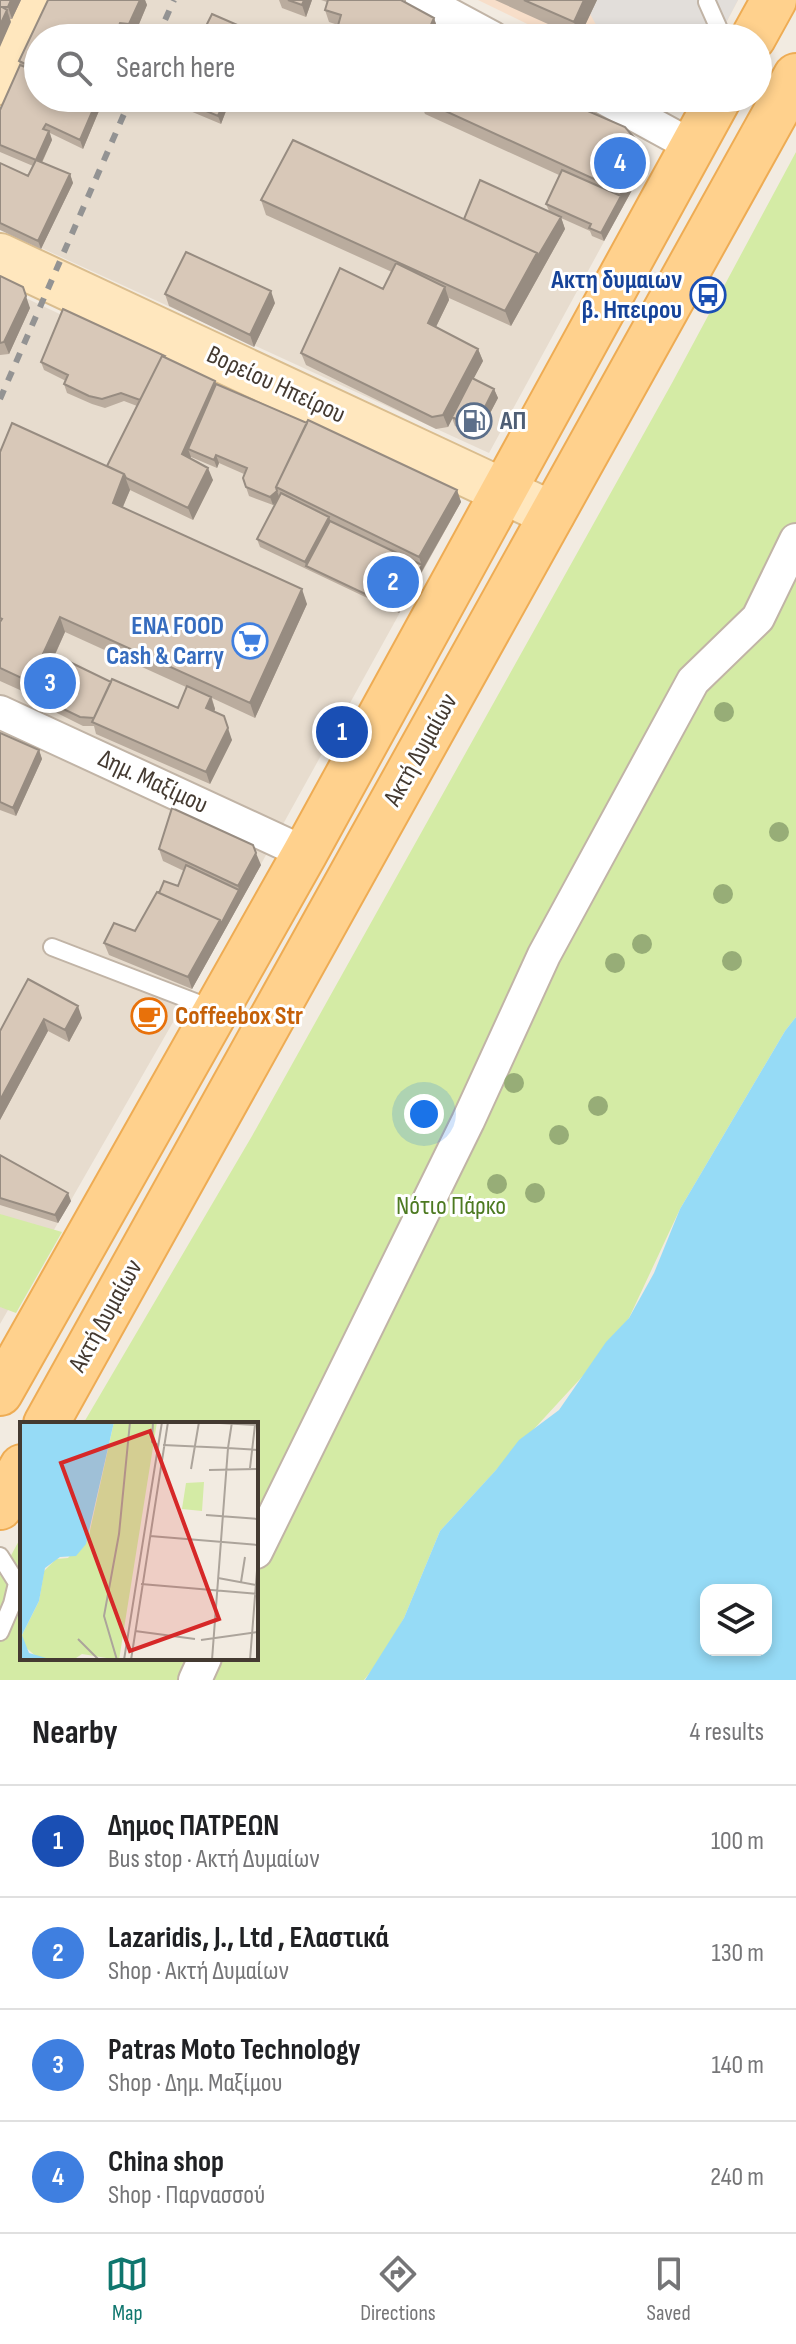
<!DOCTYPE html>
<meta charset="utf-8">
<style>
:root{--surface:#fff;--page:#f6f6f6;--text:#202124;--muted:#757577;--line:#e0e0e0;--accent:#0f766e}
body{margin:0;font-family:"Sofia Sans Condensed",sans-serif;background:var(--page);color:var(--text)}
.controls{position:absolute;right:24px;bottom:24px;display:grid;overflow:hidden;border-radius:16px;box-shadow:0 4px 12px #0003}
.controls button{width:72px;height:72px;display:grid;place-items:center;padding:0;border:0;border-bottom:2px solid var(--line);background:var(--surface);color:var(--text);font:40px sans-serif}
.you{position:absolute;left:424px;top:1114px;width:28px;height:28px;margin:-20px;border:6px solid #fff;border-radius:50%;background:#1a73e8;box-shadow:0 0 0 12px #1a73e833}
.badge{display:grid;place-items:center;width:52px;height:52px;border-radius:50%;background:var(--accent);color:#fff;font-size:26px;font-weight:700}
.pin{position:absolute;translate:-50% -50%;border:4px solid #fff;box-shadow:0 2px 8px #0006}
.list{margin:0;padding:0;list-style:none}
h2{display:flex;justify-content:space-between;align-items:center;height:104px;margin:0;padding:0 32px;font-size:34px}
h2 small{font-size:26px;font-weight:400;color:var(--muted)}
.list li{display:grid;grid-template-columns:52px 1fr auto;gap:24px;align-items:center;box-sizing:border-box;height:112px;padding:0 32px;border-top:2px solid var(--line)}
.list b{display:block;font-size:30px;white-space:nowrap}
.list p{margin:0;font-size:26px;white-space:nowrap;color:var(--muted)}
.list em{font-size:26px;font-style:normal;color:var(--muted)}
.icon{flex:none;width:44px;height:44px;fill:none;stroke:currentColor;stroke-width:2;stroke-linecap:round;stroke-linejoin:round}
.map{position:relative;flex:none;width:796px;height:1680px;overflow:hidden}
.search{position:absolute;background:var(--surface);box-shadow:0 4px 12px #0003;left:24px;right:24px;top:24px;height:88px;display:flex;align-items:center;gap:20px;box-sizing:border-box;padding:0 28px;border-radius:44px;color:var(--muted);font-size:30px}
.sheet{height:552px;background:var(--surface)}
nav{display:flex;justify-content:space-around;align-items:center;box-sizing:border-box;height:112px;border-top:2px solid var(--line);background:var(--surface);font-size:22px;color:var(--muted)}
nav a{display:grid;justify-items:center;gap:4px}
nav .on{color:var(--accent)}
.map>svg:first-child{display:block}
</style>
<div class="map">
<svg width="796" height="1680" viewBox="0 0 796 1680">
<rect width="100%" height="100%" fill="#f2ebe1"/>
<path fill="#e7dcce" d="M57 0H384L451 38H40Z
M38 98H554L638 149 643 156V170L489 453 0 229V123Z
M0 286 461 502 192 989 0 1324Z"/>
<path fill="#f7dec9" d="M478 0H738L718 38H556Z"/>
<path fill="#d4eba5" d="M796 152V1017L785 1031 680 1209 629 1318 592 1366 440 1531 404 1618 380 1660 364 1680H0V1576L22 1535V1658H256V1424H83L252 1136 672 383Z
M0 1214 62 1232 16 1313 0 1307Z"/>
<path fill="#e2deda" d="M596 0H738L718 38H623L613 31 598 28 590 14Z"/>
<path fill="#96dbf6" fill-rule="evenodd" d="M796 1017V1680H365L404 1618 440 1531 496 1470 519 1440 559 1410 606 1342 629 1318 654 1273 680 1209 785 1031ZM706 1590H766V1650H706Z"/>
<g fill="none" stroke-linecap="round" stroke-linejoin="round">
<defs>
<path id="lane" d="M707 2 723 38
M52 947 216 1010
M0 1556 17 1583 12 1604 0 1632"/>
<path id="street" d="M422 0 493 38
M604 98 692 146
M0 712 305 853
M256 1552 468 1121 544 955 693 681 758 618 796 540
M195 1680 205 1658"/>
<path id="secondary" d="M0 82 37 0
M0 256 552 514"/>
<path id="primary" d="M753 38 774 0
M0 1393 305 853 719 98
M46 1424 796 76
M0 1507 22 1467"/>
</defs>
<use href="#lane" stroke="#c1b4a6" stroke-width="20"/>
<use href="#street" stroke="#c1b4a6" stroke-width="36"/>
<use href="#secondary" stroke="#dabd8e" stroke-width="48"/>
<use href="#primary" stroke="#eeac54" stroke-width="48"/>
<use href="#lane" stroke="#fff" stroke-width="16"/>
<use href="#street" stroke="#fff" stroke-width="32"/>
<use href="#secondary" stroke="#ffe7be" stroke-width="44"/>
<use href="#primary" stroke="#ffd18d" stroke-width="44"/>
<path stroke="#939393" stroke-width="6" stroke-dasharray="10 10" stroke-linecap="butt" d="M157 38 174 0
M0 399 131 98"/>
</g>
<g fill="#97ad77">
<circle cx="724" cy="712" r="10"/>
<circle cx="779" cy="832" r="10"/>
<circle cx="723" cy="894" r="10"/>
<circle cx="642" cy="944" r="10"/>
<circle cx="732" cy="961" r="10"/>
<circle cx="615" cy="963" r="10"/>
<circle cx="514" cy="1083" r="10"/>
<circle cx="598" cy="1106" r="10"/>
<circle cx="559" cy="1135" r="10"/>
<circle cx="497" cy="1184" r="10"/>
<circle cx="535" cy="1193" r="10"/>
</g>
<path fill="#baac9e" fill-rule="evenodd" d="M0 0H21L12 19H10L11 22Z
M48 0H145L147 5 134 36 124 35 123 38H38V98H99L98 99 101 106 83 149 50 133 52 140 42 163 70 174 73 183 41 249 0 230V163L28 176 33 166 0 152V110L20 65 19 61Z
M279 0H312L306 17 282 8Z
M321 0H401L434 18 438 30 435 38H336L338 25 329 22 325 10 327 2Z
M495 0H597L579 38Z
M169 98H231L221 124 171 103Z
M419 99 637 141 643 156V170L604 241 592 236 590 231 561 218 565 229 511 326 449 298V300L436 327 478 349 483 361 473 379 494 389 498 398 477 438 455 426 452 418 448 427 436 429 306 365 301 353 383 289 392 272 266 215 261 200 464 219 549 211 546 204 559 175 425 114Z
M0 276 30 308 9 354 0 355Z
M165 294 275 303 254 347 169 306Z
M166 358 215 381 216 384 457 490 461 502 399 613 260 547 257 539 276 502 273 505 249 496 243 478 244 474 219 463 217 468 191 457 190 458 213 480 193 520 130 490 123 507 307 604 255 718 212 698 215 709 214 712 232 740 210 784 96 734 94 726H83L33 701 31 695 0 681V452L107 466 137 406 124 401 105 408 92 404 67 393 64 384 66 381 44 370 41 362ZM65 632 186 687 178 708 111 682 55 655Z
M0 733 39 750 42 759 16 816 0 810Z
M159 849 261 865 192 989 109 955 104 943 135 931 159 893 178 886 184 871 163 861Z
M28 979 82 1018 69 1042 48 1031 0 1120V1031Z
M0 1156 71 1201 58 1223 0 1205Z"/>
<path fill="#978c81" d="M11 0H21L12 19 8 7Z
M140 0H145L147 5 134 36 129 24Z
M304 0H312L306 17 302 5Z
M584 0H597L579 38 574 22Z
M7 10 11 22 0 47V25Z
M434 18 438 30 435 38H425Z
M120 23 124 35 123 38H114Z
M98 98 101 106 83 149 80 140Z
M225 98H231L221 124 218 116Z
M49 131 52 140 39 168 36 160Z
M637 141 643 156V170L604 241 601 233 621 196 618 190Z
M70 174 73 183 41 249 38 241Z
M561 217 565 229 511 326 505 311 537 253Z
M23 287 30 308 9 354 4 342Z
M445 287 449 300 432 335 428 323Z
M271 291 275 303 254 347 250 335Z
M478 349 483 361 448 427 443 415Z
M215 381 219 393 188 449 191 457 187 466 182 454Z
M494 389 498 398 477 438 474 429Z
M216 455 219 463 217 468 214 460Z
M208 468 213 480 193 520 188 508Z
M124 474 130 490 118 518 113 503Z
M457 490 461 502 423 569 419 557Z
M277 491 280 499 273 505 270 497Z
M329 517 332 525 306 566 305 562Z
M422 565 423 569 399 613 397 609Z
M302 589 307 604 255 718 250 703Z
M60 617 65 632 36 696 34 695 30 682Z
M211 697 215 709 211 720 206 708Z
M224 716 232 740 210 784 206 772Z
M39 750 42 759 16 816 13 808Z
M256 853 261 865 192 989 188 977 220 920 239 890 238 886Z
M78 1006 82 1018 69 1042 65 1030Z
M44 1019 48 1031 0 1120V1100Z
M68 1193 71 1201 58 1223 55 1215Z"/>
<path fill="#d8c8b8" stroke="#978c81" stroke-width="2" d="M0 0H11L8 7H2L7 10 0 25Z
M48 0H140L129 24 120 23 114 38H38V70L19 61Z
M288 0H304L302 5Z
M328 0H401L434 18 425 38H339L335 36 341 15 325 10Z
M524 0H584L574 22Z
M212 14 267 38H200Z
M20 65 38 72V98H98L80 140 46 124 43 129 49 131 36 160 0 145V110Z
M175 98H225L218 116Z
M420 98H558L625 127 637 141 638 155 618 190 419 99Z
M293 140 537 253 505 311 261 200Z
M36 160 70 174 38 241 0 223V163L28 176Z
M562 170 621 196 601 233 589 228 591 224 546 204Z
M480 180 561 217 538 256 537 253 464 219Z
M186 252 271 291 250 335 165 294Z
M396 263 445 287 428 323 478 349 443 415 432 417 301 353 340 268 383 289Z
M0 276 23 287 26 296 4 342 0 343Z
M63 309 165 356 164 357 162 356 140 400 121 393 102 399 89 396 64 384 68 375 41 362Z
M162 356 215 381 182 454 208 468 188 508 126 478 124 474 107 466Z
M472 378 494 389 474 429 452 417Z
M216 384 307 423 276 487 277 491 270 497 246 487 243 478 247 468 216 455 214 460 188 449Z
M308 420 457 490 419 557 276 487Z
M12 423 124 474 113 503 302 589 250 703 60 617 30 682 0 668V622L2 619 0 618V452Z
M281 493 329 517 305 562 257 539Z
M330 521 422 565 397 609 306 566Z
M49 652 111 682 94 718 80 717 30 693Z
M112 679 178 708 187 686 211 697 206 708 224 716 228 728 206 772 92 722Z
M0 733 39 750 13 808 0 802Z
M172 808 253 845 256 853 238 886 159 849Z
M186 865 239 890 221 924 220 920 159 893 164 881 178 886Z
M157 892 220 920 188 977 104 943 114 923 135 931Z
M28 979 78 1006 65 1030 44 1019 0 1100V1031Z
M0 1155 68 1193 55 1215 0 1198Z"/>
<defs>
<symbol id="bus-ring" viewBox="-11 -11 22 22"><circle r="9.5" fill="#fff" stroke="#1a4fb4" stroke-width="1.5"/><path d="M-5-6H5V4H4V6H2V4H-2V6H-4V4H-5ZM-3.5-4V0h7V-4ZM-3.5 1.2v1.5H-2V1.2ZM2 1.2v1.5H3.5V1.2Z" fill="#1a4fb4"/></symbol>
<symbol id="fuel-ring" viewBox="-11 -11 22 22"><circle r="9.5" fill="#fff" stroke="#5c6f8a" stroke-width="1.5"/><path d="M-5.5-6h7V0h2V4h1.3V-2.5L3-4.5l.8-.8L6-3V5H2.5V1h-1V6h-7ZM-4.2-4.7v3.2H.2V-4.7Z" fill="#5c6f8a"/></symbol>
<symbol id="supermarket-ring" viewBox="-11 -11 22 22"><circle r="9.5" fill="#fff" stroke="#3f7fe0" stroke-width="1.5"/><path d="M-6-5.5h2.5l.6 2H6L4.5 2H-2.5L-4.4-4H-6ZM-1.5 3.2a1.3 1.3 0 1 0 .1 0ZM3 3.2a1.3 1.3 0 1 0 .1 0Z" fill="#3f7fe0"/></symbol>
<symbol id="cafe-ring" viewBox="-11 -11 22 22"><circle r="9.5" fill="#fff" stroke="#e8710a" stroke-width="1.5"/><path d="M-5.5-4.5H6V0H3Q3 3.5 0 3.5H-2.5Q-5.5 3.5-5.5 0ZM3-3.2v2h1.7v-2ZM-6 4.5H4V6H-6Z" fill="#e8710a"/></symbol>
</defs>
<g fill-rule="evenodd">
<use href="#bus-ring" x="688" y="275" width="40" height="40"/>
<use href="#fuel-ring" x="454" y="401" width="40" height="40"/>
<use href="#supermarket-ring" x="230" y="621" width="40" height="40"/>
<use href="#cafe-ring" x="129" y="996" width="40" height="40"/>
</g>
<g text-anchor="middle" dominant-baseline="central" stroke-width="6" stroke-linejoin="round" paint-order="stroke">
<g font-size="26" font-weight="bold" fill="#164399" stroke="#fff" text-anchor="end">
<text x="682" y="280">Ακτη δυμαιων<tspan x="682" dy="30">β. Ηπειρου</tspan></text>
</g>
<g font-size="26" fill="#443a31" stroke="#fff">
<text transform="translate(276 385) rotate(25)">Βορείου Ηπείρου</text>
<text transform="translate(421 750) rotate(-61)">Ακτή Δυμαίων</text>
<text transform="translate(153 782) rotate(25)">Δημ. Μαξίμου</text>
<text transform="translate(106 1316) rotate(-61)">Ακτή Δυμαίων</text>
</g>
<g font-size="26" font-weight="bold" fill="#4e5e75" stroke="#fff" text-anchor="start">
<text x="500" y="421">ΑΠ</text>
</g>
<g font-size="26" font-weight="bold" fill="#366cbe" stroke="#fff" text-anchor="end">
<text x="224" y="626">ENA FOOD<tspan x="224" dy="30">Cash &amp; Carry</tspan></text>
</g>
<g font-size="26" font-weight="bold" fill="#c56008" stroke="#fff" text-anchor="start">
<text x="175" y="1016">Coffeebox Str</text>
</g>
<g font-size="26" fill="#4d7a21" stroke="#fff">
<text x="451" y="1206">Νότιο Πάρκο</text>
</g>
</g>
<g transform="translate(20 1422)">
<rect width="238" height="238" fill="#f2ebe1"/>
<path d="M94 0H137L99 238 62 232 53 238 19 237 3 223 2 213 19 179 24 149 36 137 48 136 69 113ZM184 60 182 89 162 87 166 61Z" fill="#d4eba5"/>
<path d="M0 0H94L66 122 56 134 40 135 25 146 19 179 2 213 9 231 33 238H0Z" fill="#96dbf6"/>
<path fill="none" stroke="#aca49b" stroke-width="2" d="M133 0 132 20 138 23M200 1 236 3M143 23 208 26 212 0M230 46 235 3M171 47 179 0M189 48 238 47M186 93 238 97M130 114 238 123M198 156 236 163M221 160 225 135M121 162 238 172M115 209 175 217M58 217 79 238M181 218 238 210M97 238 84 194 99 112 110 0M104 238 142 0M111 238 148 0M192 238 208 26 238 28M230 238 238 136"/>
<path fill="#d62828" fill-opacity="0.15" stroke="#d62828" stroke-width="4" d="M130 9 199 197 110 229 41 41Z"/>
<rect width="238" height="238" fill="none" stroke="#443a31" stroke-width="4"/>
</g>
</svg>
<div class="controls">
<button><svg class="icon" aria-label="layers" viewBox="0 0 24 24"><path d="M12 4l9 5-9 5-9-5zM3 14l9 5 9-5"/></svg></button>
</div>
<div class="you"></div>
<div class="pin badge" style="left:342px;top:732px;background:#1a4fb4">1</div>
<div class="pin badge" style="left:393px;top:582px;background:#3f7fe0">2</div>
<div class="pin badge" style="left:50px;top:683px;background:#3f7fe0">3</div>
<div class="pin badge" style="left:620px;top:163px;background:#3f7fe0">4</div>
<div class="search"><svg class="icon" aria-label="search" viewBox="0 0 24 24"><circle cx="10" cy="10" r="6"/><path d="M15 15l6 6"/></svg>Search here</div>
</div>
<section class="sheet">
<h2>Nearby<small>4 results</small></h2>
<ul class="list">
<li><span class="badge" style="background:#1a4fb4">1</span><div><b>Δημος ΠΑΤΡΕΩΝ</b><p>Bus stop · Ακτή Δυμαίων</p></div><em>100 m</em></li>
<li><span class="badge" style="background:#3f7fe0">2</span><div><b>Lazaridis, J., Ltd , Ελαστικά</b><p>Shop · Ακτή Δυμαίων</p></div><em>130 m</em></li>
<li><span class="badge" style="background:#3f7fe0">3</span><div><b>Patras Moto Technology</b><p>Shop · Δημ. Μαξίμου</p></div><em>140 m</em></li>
<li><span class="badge" style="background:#3f7fe0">4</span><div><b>China shop</b><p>Shop · Παρνασσού</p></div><em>240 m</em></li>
</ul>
</section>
<nav>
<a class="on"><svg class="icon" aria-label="map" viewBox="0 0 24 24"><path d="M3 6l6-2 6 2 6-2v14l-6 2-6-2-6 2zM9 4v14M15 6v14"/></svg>Map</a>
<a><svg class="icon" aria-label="directions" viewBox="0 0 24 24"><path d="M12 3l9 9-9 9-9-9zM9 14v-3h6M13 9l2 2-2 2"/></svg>Directions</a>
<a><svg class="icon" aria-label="saved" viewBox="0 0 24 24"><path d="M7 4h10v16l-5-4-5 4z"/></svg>Saved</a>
</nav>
